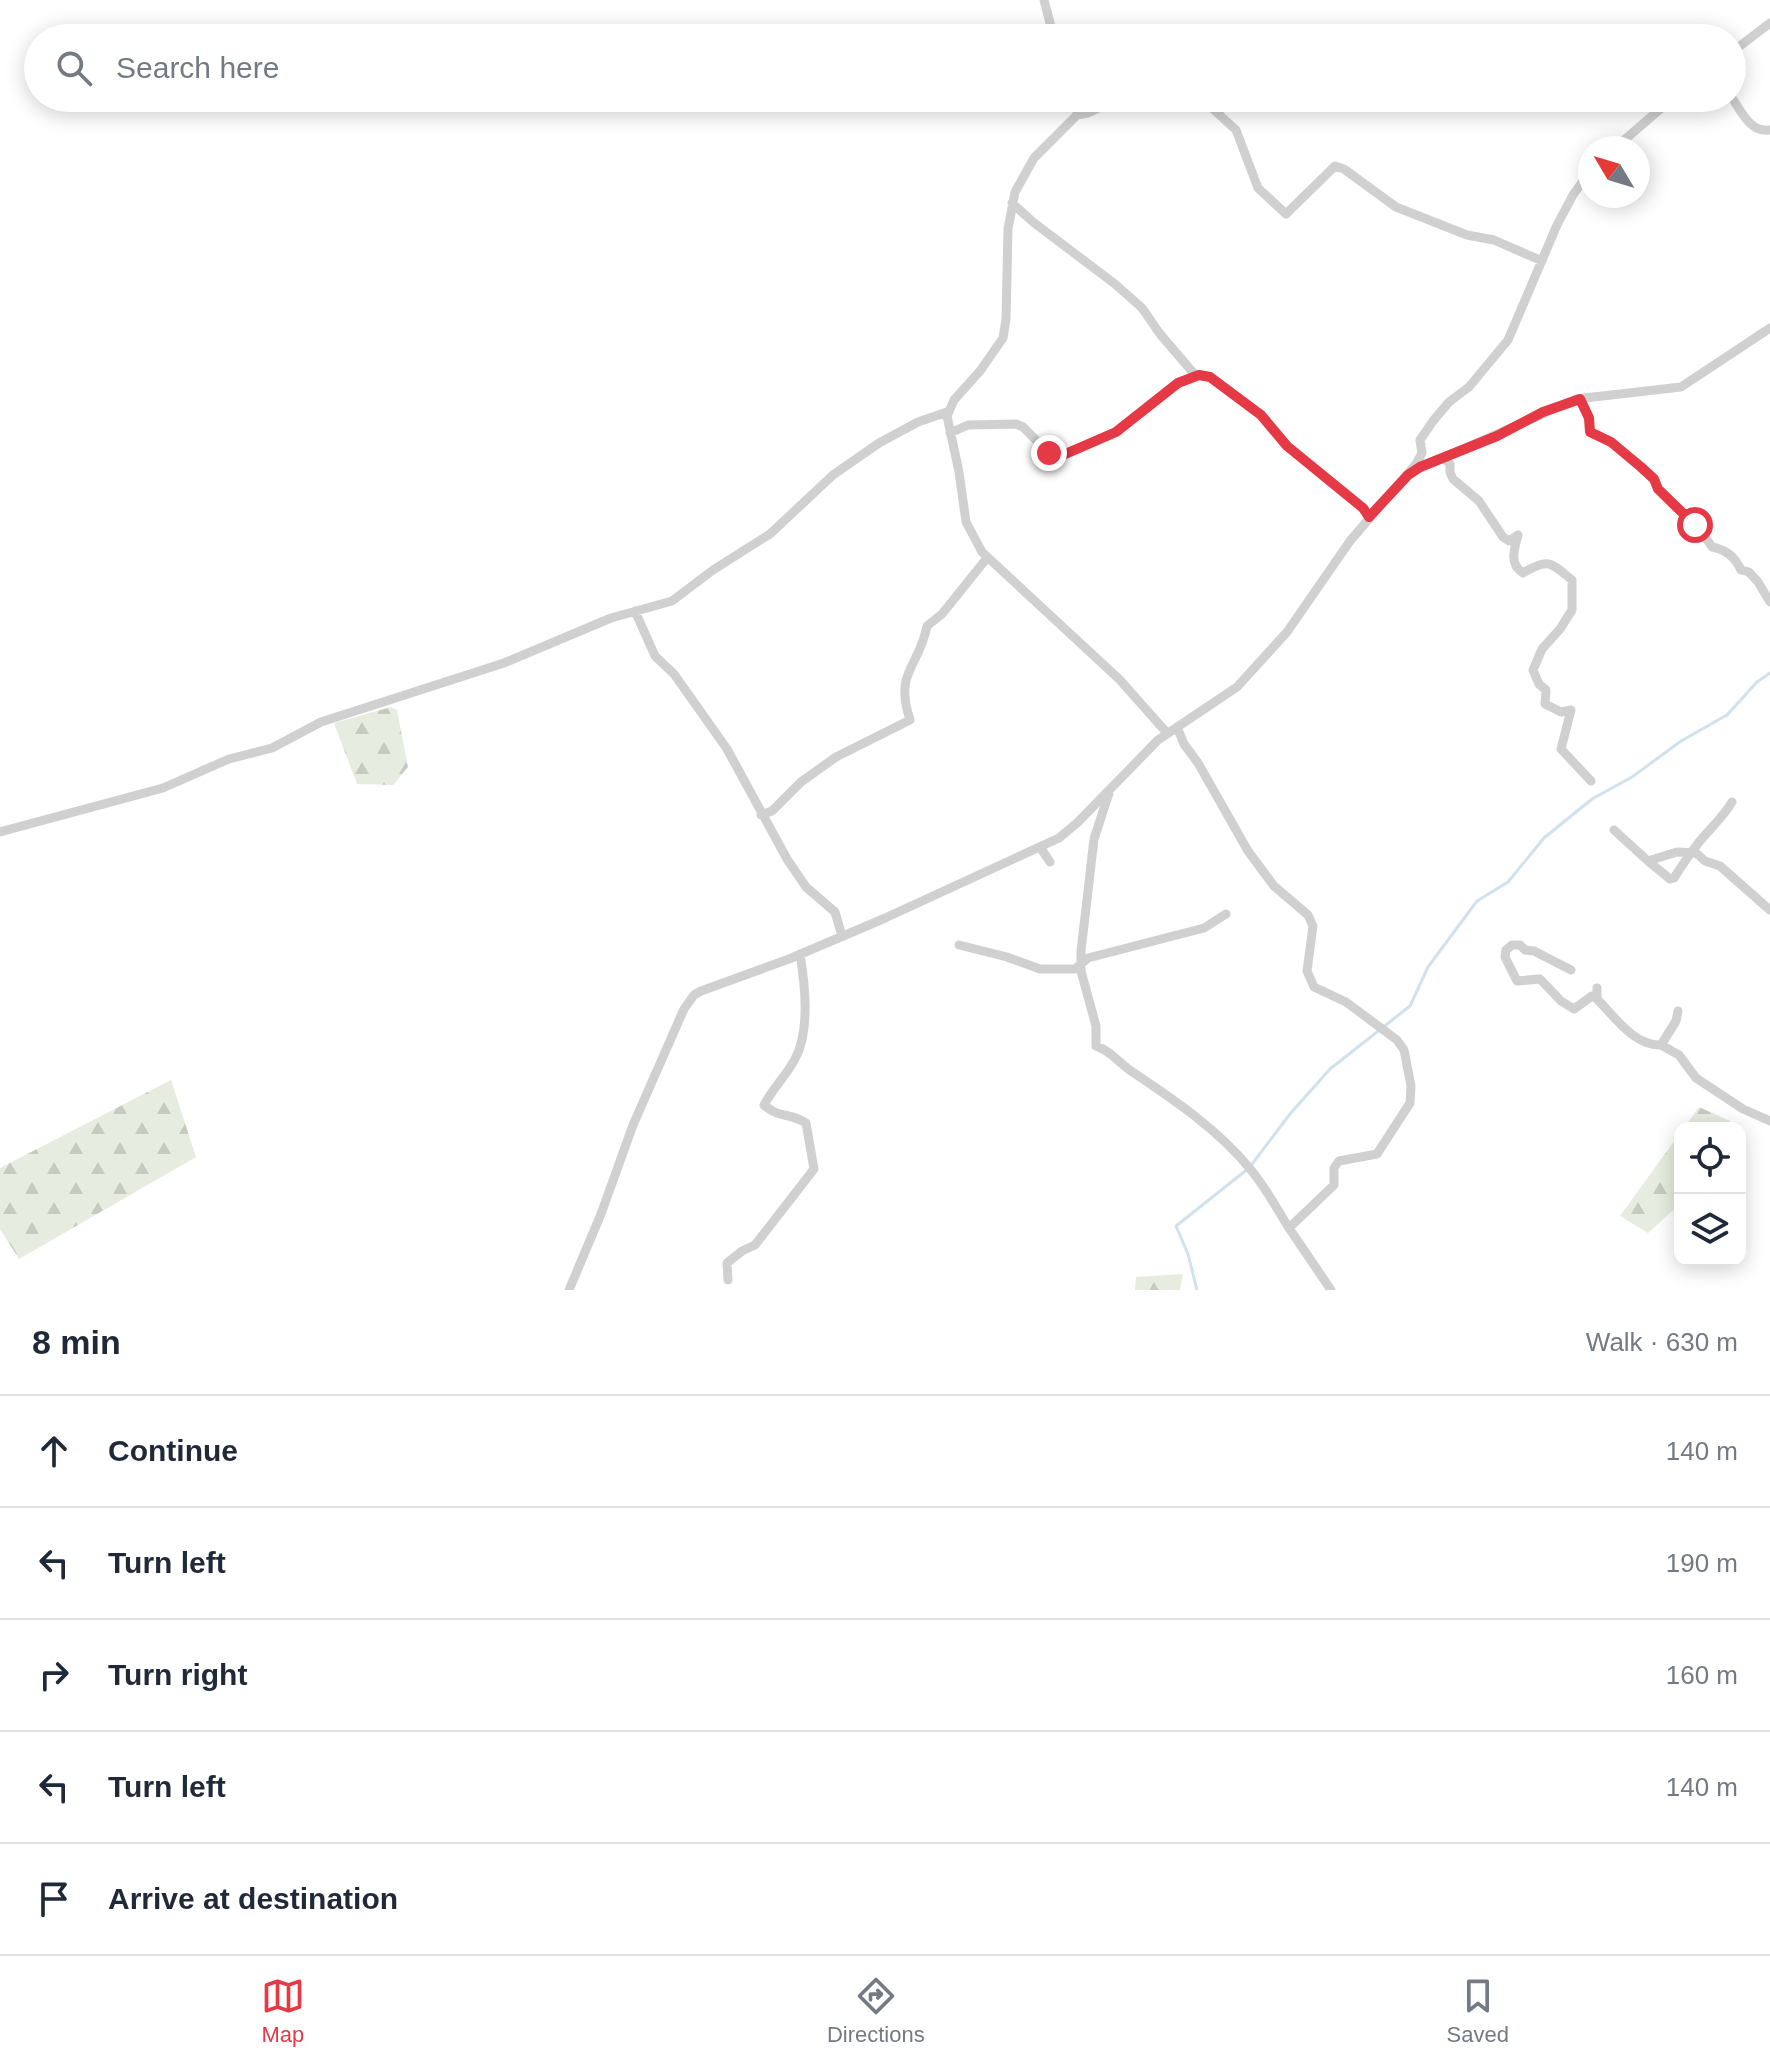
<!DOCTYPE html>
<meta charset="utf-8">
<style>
:root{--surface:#fff;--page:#f2f2f3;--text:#1f2937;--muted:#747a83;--line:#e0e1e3;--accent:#e63946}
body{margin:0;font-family:Helvetica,sans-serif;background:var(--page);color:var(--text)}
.controls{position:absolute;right:24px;bottom:24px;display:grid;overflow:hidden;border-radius:16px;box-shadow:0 4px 20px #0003}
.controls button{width:72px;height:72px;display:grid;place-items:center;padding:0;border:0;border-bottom:2px solid var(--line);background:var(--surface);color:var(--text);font:40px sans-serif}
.compass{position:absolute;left:1578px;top:136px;width:72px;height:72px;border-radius:50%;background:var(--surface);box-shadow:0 4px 20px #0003;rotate:308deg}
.stop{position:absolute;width:24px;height:24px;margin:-18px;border:6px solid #e63946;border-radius:50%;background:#fff}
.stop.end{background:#e63946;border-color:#fff;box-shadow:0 2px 8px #0008}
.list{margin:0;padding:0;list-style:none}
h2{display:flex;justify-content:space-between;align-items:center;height:104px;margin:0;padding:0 32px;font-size:34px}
h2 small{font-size:26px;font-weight:400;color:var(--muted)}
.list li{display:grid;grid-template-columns:52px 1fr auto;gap:24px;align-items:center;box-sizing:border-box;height:112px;padding:0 32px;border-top:2px solid var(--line)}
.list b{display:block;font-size:30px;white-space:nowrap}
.list em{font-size:26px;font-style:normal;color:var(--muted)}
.icon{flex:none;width:44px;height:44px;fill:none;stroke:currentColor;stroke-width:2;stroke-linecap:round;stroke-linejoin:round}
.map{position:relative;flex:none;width:1770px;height:1290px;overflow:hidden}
.search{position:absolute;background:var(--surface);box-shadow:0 4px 20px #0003;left:24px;right:24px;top:24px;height:88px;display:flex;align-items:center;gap:20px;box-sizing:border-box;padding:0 28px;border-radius:44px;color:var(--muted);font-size:30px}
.sheet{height:664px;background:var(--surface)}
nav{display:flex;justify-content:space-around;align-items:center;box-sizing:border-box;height:112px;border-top:2px solid var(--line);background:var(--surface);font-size:22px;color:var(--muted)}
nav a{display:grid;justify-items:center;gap:4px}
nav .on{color:var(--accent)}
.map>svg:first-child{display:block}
</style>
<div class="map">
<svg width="1770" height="1290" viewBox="0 0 1770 1290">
<defs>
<pattern id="forest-firs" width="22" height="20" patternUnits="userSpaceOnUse" patternTransform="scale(2)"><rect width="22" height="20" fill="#e6ecdf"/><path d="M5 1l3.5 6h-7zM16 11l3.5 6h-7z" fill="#c6cbc0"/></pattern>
</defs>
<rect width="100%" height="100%" fill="#fff"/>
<path fill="url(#forest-firs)" d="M391 707 397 710 408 767 393 785 357 784 334 723Z
M171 1080 196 1157 19 1259 0 1229V1168Z
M1699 1107 1730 1121 1728 1128H1684Z
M1680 1133V1204L1648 1233 1620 1216Z
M1183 1274 1180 1290H1135L1136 1277Z"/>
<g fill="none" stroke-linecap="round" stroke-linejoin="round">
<path stroke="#cfe2ee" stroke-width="3" d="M1197 1290 1188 1254 1176 1226 1249 1168 1290 1114 1330 1069 1410 1006 1428 967 1477 901 1508 882 1544 838 1592 799 1632 777 1681 741 1727 715 1757 682 1770 673"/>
<path stroke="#d0d0d0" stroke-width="9" d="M1044 0 1054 38
M1732 52 1770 23
M1074 98 1077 105V115L1034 158 1015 192 1008 229 1006 319 1003 338 980 371 954 400 947 416 959 472 966 522 982 552 1119 679 1167 733
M1201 98 1236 130 1258 188 1286 214 1335 166 1344 169 1396 207 1467 235 1494 240 1542 261
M1732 98C1742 112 1750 133 1770 130
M1077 115 1088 113 1120 98
M1615 148 1673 98
M1012 203 1033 222 1115 284 1142 308 1160 334 1196 376
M1580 399 1589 418 1590 432 1611 442 1654 479 1658 489 1702 532 1712 547C1725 549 1735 557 1741 570L1749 572 1758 582 1770 602
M950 433 968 425 1016 424 1023 427 1049 453 1063 455 1116 432 1178 383 1199 375 1210 377 1261 415 1287 446 1363 508 1369 517
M1444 458 1450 464V472L1453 479 1479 501 1503 537 1509 541 1518 535C1514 550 1509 564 1523 573 1549 557 1551 563 1572 580V610L1560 629 1542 649 1533 670 1539 684 1546 690 1545 704 1561 712 1571 710 1561 749 1591 781
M1414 471 1576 399 1681 387 1770 328
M635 611 655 656 674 674 727 749 787 859 806 887 835 912 842 936
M1177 727 1184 744 1198 763 1248 851 1274 886 1308 915 1313 926 1307 971 1314 987 1346 1002 1397 1040 1404 1050 1411 1086 1410 1103 1377 1154 1339 1161 1334 1168V1185L1289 1228 1331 1290
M1109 793 1094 839 1081 951V971L1096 1026V1046C1111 1051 1118 1062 1131 1071 1173 1099 1219 1130 1251 1170 1266 1188 1277 1209 1289 1228
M1732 802C1722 819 1708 830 1696 846 1688 856 1681 867 1674 878L1670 879 1648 861 1677 852 1696 853 1705 861 1720 866 1770 910
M761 815 772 811 801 782 836 757 910 720C894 671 919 668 927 626L942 614 987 558
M1614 830 1648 861
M0 832 163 788 229 759 272 748 321 722 504 663 611 618 672 601 713 570 770 534 833 475 879 443 918 422 947 412
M1040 847 1050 862
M959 945 1007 957 1040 969H1075L1088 958 1204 928 1226 914
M1571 970 1534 951 1525 950 1520 945H1512L1506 950 1505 957 1517 981 1540 979 1561 1001 1574 1009 1592 996 1597 999
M1597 988V999C1615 1017 1634 1046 1661 1045
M1677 1016 1678 1011 1676 1021 1661 1045 1679 1055 1696 1078 1743 1109 1770 1121
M728 1280 727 1263 742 1251 755 1245 814 1169 806 1123C789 1112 780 1119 764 1105 773 1088 786 1076 795 1059 810 1032 805 984 800 954
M569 1290 601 1214 633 1125 684 1009 694 995 701 991 789 959 883 919 1059 838 1078 822 1158 740 1237 687 1287 632 1350 541 1416 464 1422 453 1420 440 1433 421 1449 402 1469 387 1508 340 1557 225 1573 195 1590 171"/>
</g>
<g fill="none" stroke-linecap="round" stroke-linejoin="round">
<path stroke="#e63946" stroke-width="10" d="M1049 453 1063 455 1116 432 1178 383 1199 375 1210 377 1261 415 1287 446 1363 508 1369 517 1408 475 1420 467 1497 436 1543 412 1580 399 1589 418 1590 432 1611 442 1641 467 1654 479 1658 489 1695 525"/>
</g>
</svg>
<div class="controls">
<button><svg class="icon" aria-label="locate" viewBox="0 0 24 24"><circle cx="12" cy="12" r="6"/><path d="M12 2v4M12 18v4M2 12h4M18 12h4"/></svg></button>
<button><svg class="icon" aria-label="layers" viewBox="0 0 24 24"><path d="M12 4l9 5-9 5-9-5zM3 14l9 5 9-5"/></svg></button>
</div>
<svg class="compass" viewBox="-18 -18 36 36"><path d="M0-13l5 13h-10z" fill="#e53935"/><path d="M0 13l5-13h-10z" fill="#747a83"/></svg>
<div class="stop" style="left:1695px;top:525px"></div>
<div class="stop end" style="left:1049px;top:453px"></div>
<div class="search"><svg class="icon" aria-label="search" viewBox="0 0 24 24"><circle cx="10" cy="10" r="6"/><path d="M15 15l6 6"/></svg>Search here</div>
</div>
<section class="sheet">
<h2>8 min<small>Walk · 630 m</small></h2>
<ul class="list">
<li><svg class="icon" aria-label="ahead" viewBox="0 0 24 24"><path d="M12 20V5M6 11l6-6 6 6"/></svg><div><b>Continue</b></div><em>140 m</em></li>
<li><svg class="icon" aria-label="left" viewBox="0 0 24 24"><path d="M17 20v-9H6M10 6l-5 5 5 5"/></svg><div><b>Turn left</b></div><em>190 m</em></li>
<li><svg class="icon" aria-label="right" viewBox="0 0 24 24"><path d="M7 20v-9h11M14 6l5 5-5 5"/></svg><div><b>Turn right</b></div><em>160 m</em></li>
<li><svg class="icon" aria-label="left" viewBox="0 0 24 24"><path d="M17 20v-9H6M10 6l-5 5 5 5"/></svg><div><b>Turn left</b></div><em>140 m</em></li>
<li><svg class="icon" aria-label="arrive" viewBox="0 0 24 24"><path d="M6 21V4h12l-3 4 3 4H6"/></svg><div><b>Arrive at destination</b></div></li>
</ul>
</section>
<nav>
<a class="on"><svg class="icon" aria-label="map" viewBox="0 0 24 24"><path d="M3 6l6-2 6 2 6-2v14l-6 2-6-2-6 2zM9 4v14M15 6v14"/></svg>Map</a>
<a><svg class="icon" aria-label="directions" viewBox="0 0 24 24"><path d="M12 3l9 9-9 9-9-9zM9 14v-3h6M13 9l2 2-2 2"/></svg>Directions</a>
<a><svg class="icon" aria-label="saved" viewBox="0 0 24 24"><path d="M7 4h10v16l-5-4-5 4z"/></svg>Saved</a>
</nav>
